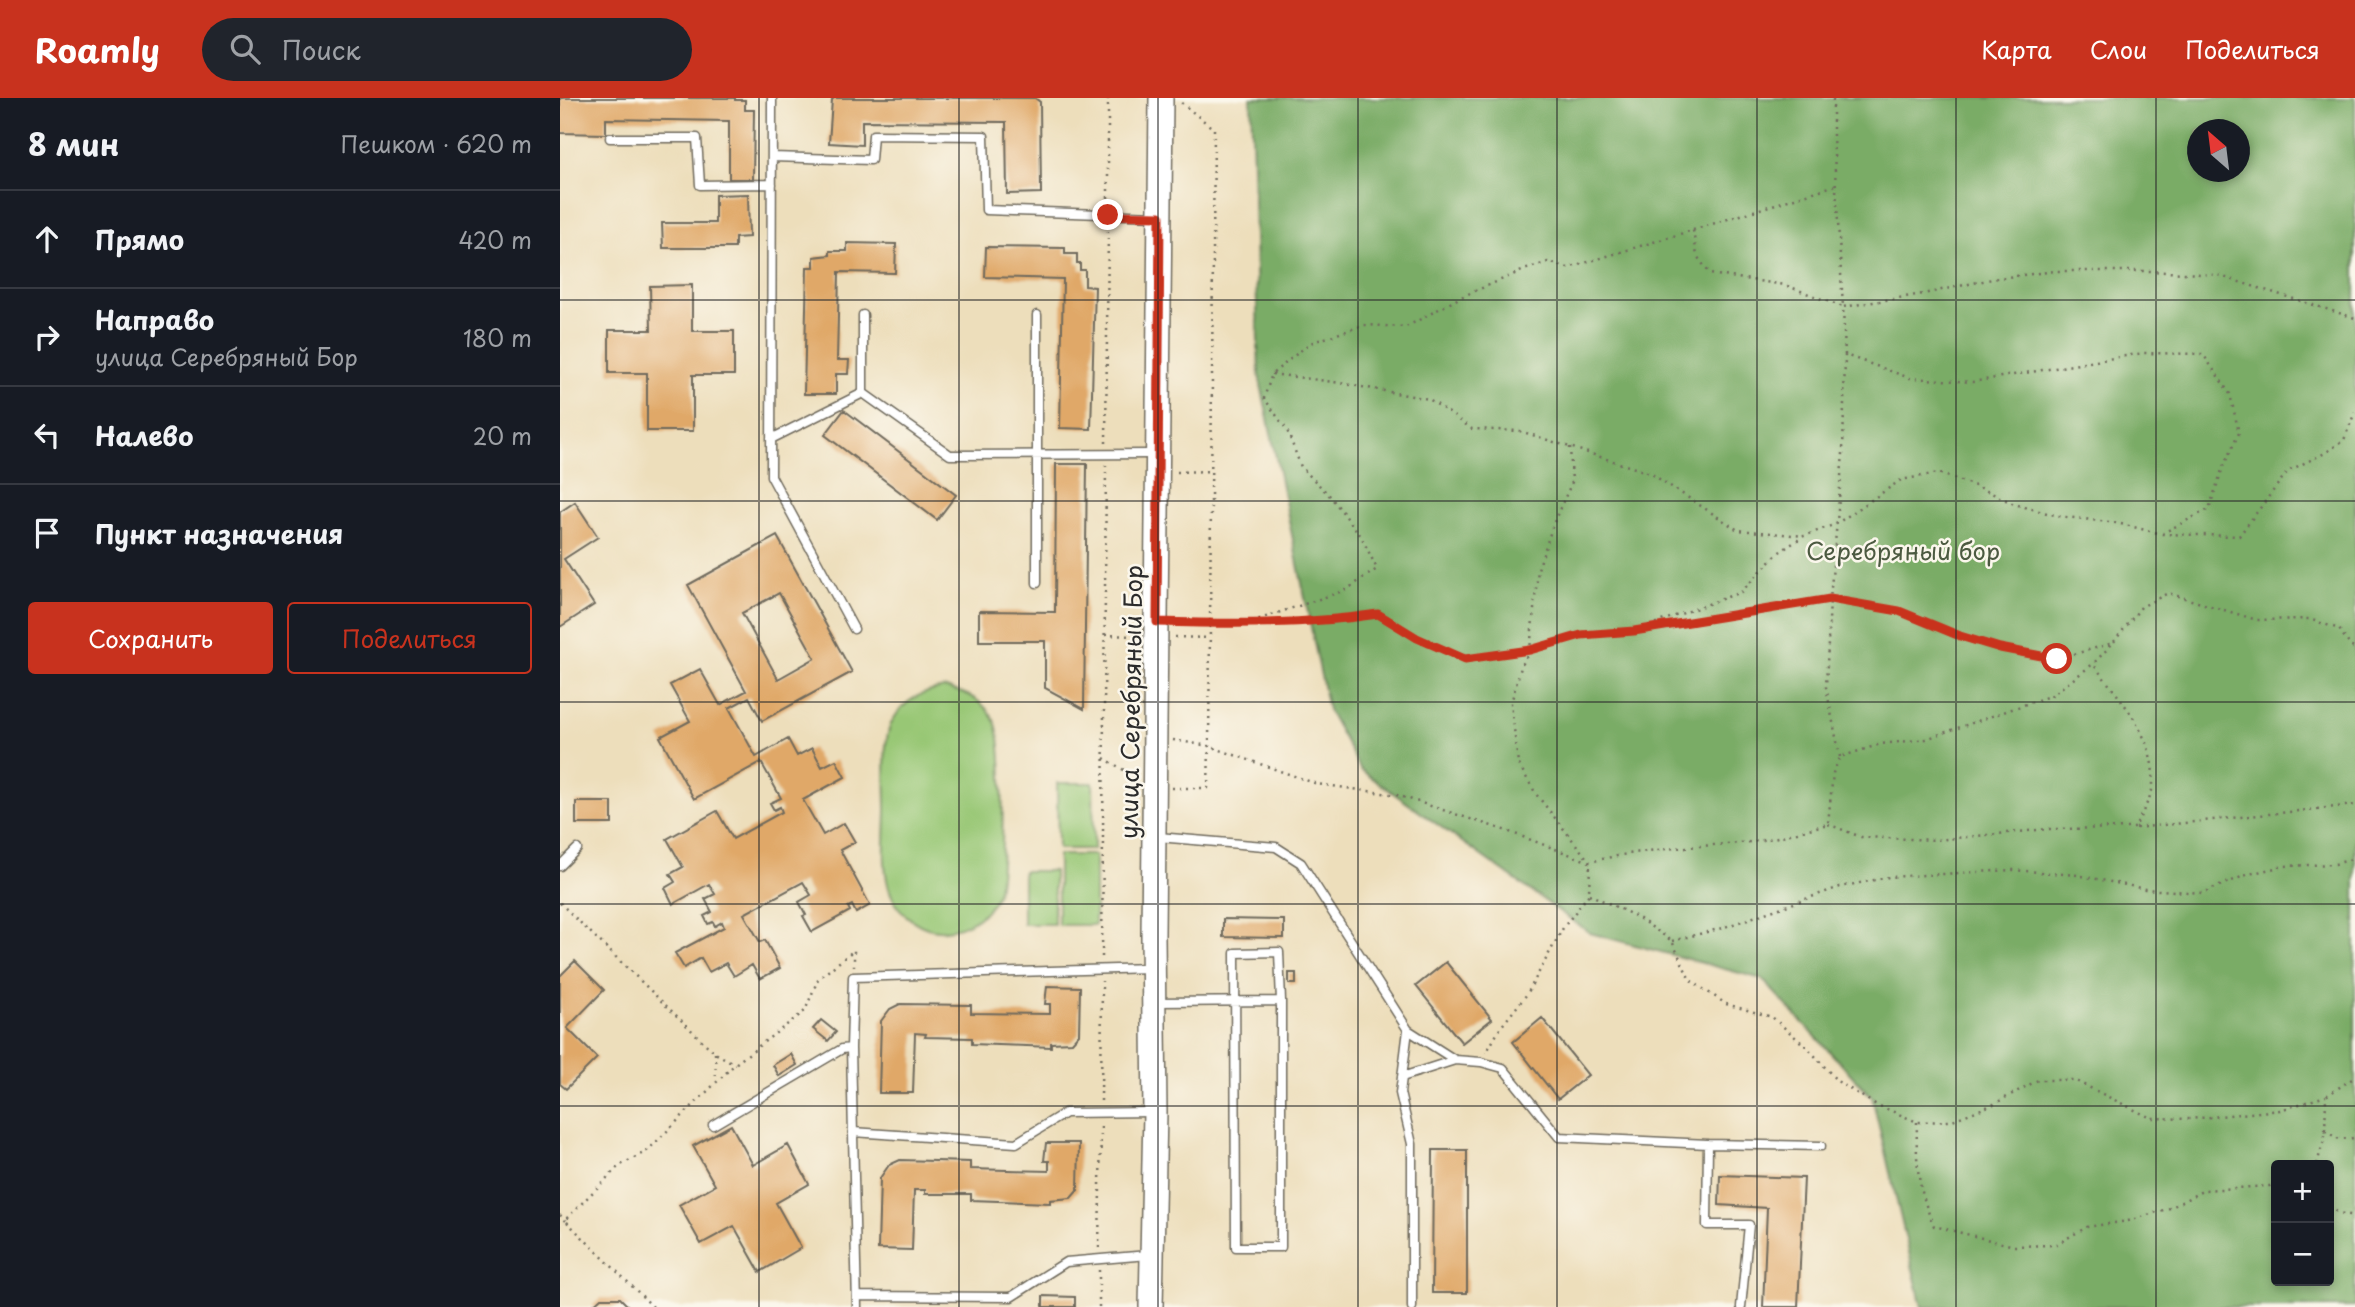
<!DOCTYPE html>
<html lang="ru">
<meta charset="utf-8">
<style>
:root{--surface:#171b24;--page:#20242c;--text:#f1f3f6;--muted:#9ea1a6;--line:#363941;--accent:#c8321e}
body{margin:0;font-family:"Playpen Sans",sans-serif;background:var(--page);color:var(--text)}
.controls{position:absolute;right:21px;bottom:21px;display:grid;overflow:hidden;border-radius:7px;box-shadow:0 4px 10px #0003}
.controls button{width:63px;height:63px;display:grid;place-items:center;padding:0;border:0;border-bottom:2px solid var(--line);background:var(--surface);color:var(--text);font:35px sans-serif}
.compass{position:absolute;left:1627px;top:21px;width:63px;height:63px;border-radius:50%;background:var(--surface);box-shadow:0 4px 10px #0003;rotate:332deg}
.stop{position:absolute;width:21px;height:21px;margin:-16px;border:5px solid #c8321e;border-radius:50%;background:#fff}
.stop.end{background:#c8321e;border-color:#fff;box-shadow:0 2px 7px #0008}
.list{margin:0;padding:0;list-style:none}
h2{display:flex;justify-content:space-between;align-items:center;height:91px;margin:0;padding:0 28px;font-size:30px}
h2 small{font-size:23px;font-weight:400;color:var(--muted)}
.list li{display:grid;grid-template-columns:46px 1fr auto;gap:21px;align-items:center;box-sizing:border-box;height:98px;padding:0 28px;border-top:2px solid var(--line)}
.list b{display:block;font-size:26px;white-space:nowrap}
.list p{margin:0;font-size:23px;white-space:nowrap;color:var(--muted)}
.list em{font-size:23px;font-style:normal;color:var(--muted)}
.actions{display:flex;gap:14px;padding:21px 28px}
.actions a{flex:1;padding:16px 0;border:2px solid var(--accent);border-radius:7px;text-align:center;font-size:24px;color:var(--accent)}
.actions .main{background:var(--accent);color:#fff}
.icon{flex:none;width:38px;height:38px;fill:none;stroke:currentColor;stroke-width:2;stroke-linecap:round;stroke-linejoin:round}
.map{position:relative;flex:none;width:1795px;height:1209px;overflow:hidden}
header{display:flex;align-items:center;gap:42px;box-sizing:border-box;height:98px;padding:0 35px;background:var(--accent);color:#fff}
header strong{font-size:33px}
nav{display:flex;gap:38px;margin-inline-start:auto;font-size:24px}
.search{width:490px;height:63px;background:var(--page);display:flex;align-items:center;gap:18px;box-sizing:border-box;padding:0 24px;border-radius:38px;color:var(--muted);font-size:26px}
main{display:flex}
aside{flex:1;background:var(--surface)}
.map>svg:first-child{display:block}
</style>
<header>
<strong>Roamly</strong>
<div class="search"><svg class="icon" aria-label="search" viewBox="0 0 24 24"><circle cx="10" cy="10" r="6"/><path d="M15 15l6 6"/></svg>Поиск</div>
<nav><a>Карта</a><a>Слои</a><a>Поделиться</a></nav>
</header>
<main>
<aside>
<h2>8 мин<small>Пешком · 620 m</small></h2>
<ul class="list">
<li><svg class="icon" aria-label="ahead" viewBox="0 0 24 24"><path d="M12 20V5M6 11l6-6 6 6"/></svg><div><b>Прямо</b></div><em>420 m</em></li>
<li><svg class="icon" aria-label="right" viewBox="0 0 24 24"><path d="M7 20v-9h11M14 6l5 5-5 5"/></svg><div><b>Направо</b><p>улица Серебряный Бор</p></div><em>180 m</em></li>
<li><svg class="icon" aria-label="left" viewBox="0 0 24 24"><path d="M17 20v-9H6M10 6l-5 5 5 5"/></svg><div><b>Налево</b></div><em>20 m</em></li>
<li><svg class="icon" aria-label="arrive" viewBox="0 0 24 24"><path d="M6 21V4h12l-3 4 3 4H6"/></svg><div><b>Пункт назначения</b></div></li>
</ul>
<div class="actions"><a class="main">Сохранить</a><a>Поделиться</a></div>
</aside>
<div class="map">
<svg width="1795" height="1209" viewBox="0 0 1795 1209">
<rect width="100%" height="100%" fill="#fbf7ec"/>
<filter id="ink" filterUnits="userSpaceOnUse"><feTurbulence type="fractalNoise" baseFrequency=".0143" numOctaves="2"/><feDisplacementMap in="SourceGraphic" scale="14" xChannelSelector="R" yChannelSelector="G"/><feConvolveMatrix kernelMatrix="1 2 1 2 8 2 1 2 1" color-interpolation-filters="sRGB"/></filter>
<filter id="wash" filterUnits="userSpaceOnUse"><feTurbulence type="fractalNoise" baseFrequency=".00686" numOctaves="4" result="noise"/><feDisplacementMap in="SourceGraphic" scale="28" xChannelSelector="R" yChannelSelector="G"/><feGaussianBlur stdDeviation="1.57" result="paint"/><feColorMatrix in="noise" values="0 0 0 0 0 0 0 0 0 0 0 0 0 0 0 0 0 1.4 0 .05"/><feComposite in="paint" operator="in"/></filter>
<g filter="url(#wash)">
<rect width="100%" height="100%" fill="#eddebb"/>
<path fill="#98c775" stroke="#627950" stroke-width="2" d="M385 590C408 595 424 602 435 624 445 641 445 779 436 798 427 818 406 830 385 832 363 834 339 817 331 796 321 772 326 737 326 711 326 690 324 668 326 647 327 639 329 628 333 622 345 601 362 594 385 590Z
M497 685H533L534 751H498Z
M498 757H535V827H498Z
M463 773H494V826H463Z"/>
<path fill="#7aac66" stroke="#526c48" stroke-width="2" fill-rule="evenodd" d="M691 0H1795V1209H1362L1312 999 1202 881 1030 835 801 672 768 612 699 277ZM1638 32H1680V74H1638ZM1716 1067H1769V1183H1716Z"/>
<g id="blocks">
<path fill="#e0a868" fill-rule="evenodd" d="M0 0H175V2H185V12H194L193 81H169V23L46 21V36L0 35Z
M274 0H475L480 4 481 95 447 96 446 24 302 23V47L269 45 272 2Z
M188 96 189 139 175 140V150H103L102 125H155V97Z
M287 145 336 146 335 175 279 174 277 262H289L288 276H276V296H244L247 169H254V159L270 157V153H287Z
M426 149 505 150V156H517V165H520V172H525V188L535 189 531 331 500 330 503 181 425 179Z
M132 187V233H174V277H133V333H87V275H49V232H91L90 188Z
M284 312 396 397 377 422 265 337Z
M496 366H527L524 611 485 590V543H419V513L495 514Z
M15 404 38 439 4 461 34 507 0 529V414Z
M217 438 292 574 202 623 189 599 169 610 196 659 228 641 237 658 252 650 262 669 276 662 285 679 243 702 263 737 284 725 295 744 280 752 310 807 296 815 292 807 288 809 290 813 252 834 243 818 246 817 239 804 251 797 243 784 184 816 200 844 205 842 220 870 200 881 192 867 174 878 166 865 149 874 141 860 124 870 115 855 164 829 162 824 155 828 153 824 148 826 144 818 152 814 145 801 155 796 149 786 113 806 105 790 115 784 110 776 123 769 107 741 157 713 173 741 222 714 220 709 214 712 210 705 221 700 201 664 134 701 100 639 130 623 110 587 140 571 160 607 186 593 128 487ZM219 495 255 560 218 581 182 515Z
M16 704H52V726H16Z
M663 821 724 822V840L663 839Z
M15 863 44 892 7 930 37 960 6 991 0 986V878Z
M886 864 932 921 902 945 856 888Z
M729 875H736V886H729Z
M487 888 520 889 519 936 512 944 491 945V949L412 946V940L365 939 366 936 355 935 353 995H319L321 923 330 911 340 906 411 907V915L490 916V906H485Z
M982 920 1028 977 998 1001 953 944Z
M261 922 276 934 268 943 253 931Z
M231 956 237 967 219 978 213 967Z
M171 1027 193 1067 228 1047 249 1086 216 1105 241 1150 200 1174 174 1128 141 1146 119 1107 155 1087 133 1048Z
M486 1045H519L518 1092 511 1100 490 1102V1105L411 1102V1096H365V1092H354L352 1152 318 1151 320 1080 329 1067 340 1062 410 1064V1071L489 1073V1063H484Z
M873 1052H907V1195H872Z
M1160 1077 1244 1080 1238 1209H1203L1207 1110 1159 1107Z
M483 1198 515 1199V1209H483Z
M41 1200H60L69 1209H31Z"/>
</g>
</g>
<g filter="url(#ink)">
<use href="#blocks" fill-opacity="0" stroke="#6f6a5d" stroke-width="2"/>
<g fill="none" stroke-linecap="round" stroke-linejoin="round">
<defs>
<path id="lane" d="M212 0 211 378 294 531
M50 40H137L140 87 212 86
M212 59 311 62 313 37 424 38 426 112 597 118
M303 217V295
M211 341 303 295 390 357 594 356
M477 485V217
M598 739 716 749 741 765 848 932 895 962
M0 768 17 751
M597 904 721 903V1149H676L675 855 719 854 721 903
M848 932 840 995 852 1046V1209
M842 979 895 962 921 964 943 970 999 1039 1148 1046 1261 1048
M153 1027 282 951 291 950
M293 1034 456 1045 505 1015 593 1014
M1148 1046 1147 1127H1189L1181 1209
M297 1198 451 1199 506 1164 588 1157
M297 1209 291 950 293 879 590 870"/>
<path id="secondary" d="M591 1209 595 1014 593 838 601 0"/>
</defs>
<use href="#lane" stroke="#6f6a5d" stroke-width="11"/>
<use href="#secondary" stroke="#6f6a5d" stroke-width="26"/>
<path stroke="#6f6a5d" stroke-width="2.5" stroke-dasharray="2 5" stroke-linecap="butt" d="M548 107V0
M1133 132 1276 87
M1285 257 1283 209 1363 196 1432 181 1495 173H1590L1657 177 1795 220
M712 276 774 284 869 301 912 331 960 333 1090 375 1178 432 1244 438
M546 345 548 127
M1010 349 1012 384 995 421 978 471 970 552 961 569 951 605 958 665 976 696 1030 764C1083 750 1136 749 1190 744 1216 741 1243 732 1268 726L1273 675 1280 659 1321 646 1366 641 1492 597 1533 566 1553 545
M617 374 652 373
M615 524 688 525 786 492 817 471 801 438 770 398 741 369 727 332 704 300 712 276 750 245 804 227 846 229 901 199 964 172 988 164 1008 170 1133 132 1137 158 1150 176 1225 187 1283 209 1273 39V0
M691 525 770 523 818 516 857 540 905 561 970 552 1021 537 1074 533 1181 494 1218 455 1244 438 1276 426 1341 382 1378 375 1421 390 1454 406 1498 418 1557 425 1602 436 1679 438 1728 373 1765 355 1784 342 1795 314
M1081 532 1270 501 1283 356 1285 257 1350 280 1412 284 1583 255 1643 256 1670 296 1679 335 1663 369 1649 411 1603 435
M545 537 577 538
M615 539 650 540
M613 642 649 648 757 686 837 697 947 733 1030 764 1029 796 1003 830 967 896 941 929 926 955
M1280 659 1266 589 1270 501 1339 513 1400 538 1440 550 1497 561 1553 545 1581 509 1608 495 1697 522 1749 521 1779 531 1791 549 1795 550
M544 660 577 680
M612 690H648L649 648 654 31 620 4
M1268 726 1301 739 1376 742 1488 731 1575 730C1580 717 1593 698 1593 685 1595 637 1560 601 1533 566
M1576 730 1795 707
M1029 796 1077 819 1112 843 1130 882 1166 906 1212 919 1249 951 1277 983 1313 1005 1357 1024 1390 1023 1434 1006 1478 982H1514L1591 1020 1630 1021 1720 1012 1766 998
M0 805 155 955 175 966
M1112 843 1162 830 1280 789 1329 779 1453 772 1517 777 1585 791 1642 795 1689 776 1724 768 1775 766 1795 760
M542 859 546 365
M155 955 156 983
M541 1003 542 883
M1357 1024C1356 1066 1357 1089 1374 1128L1454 1148 1495 1147 1527 1129 1568 1123 1610 1110 1644 1092 1710 1088 1716 1085
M1765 1033 1779 1041 1795 1040
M1757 1066 1765 1038 1766 998 1795 979
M1769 1109 1779 1115 1795 1118
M0 1117 5 1122 0 1127
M539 1150 541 1027
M93 1209 5 1122 59 1068 87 1053 175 966 245 913 258 881 294 852V868
M539 1209V1170"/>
<use href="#lane" stroke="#fff" stroke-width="8"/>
<use href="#secondary" stroke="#fff" stroke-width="23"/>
</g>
</g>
<g fill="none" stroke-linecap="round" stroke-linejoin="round" filter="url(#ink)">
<path stroke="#c8321e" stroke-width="9" d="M548 117 600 118 597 524C671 526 745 527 818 516L857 540 905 561 970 552 1021 537 1074 533 1270 501 1339 513 1400 538 1440 550 1497 561"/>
</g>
<path fill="none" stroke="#2b2b2b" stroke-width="2" stroke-opacity="0.55" d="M199 0V1209M399 0V1209M598 0V1209M798 0V1209M997 0V1209M1197 0V1209M1396 0V1209M1596 0V1209M0 202H1795M0 403H1795M0 604H1795M0 806H1795M0 1008H1795"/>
<g text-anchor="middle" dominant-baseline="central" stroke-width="5" stroke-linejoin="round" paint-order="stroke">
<g font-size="24" fill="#4c5a41" stroke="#fbf7ec">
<text x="1343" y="452">Серебряный бор</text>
</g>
<g font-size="24" fill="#2b2b2b" stroke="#fbf7ec">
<text transform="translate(570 604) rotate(-89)">улица Серебряный Бор</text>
</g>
</g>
</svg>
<div class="controls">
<button>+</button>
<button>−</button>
</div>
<svg class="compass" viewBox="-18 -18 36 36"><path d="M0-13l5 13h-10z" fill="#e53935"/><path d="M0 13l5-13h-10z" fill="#9ea1a6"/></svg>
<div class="stop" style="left:1497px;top:561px"></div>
<div class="stop end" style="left:548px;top:117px"></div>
</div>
</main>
